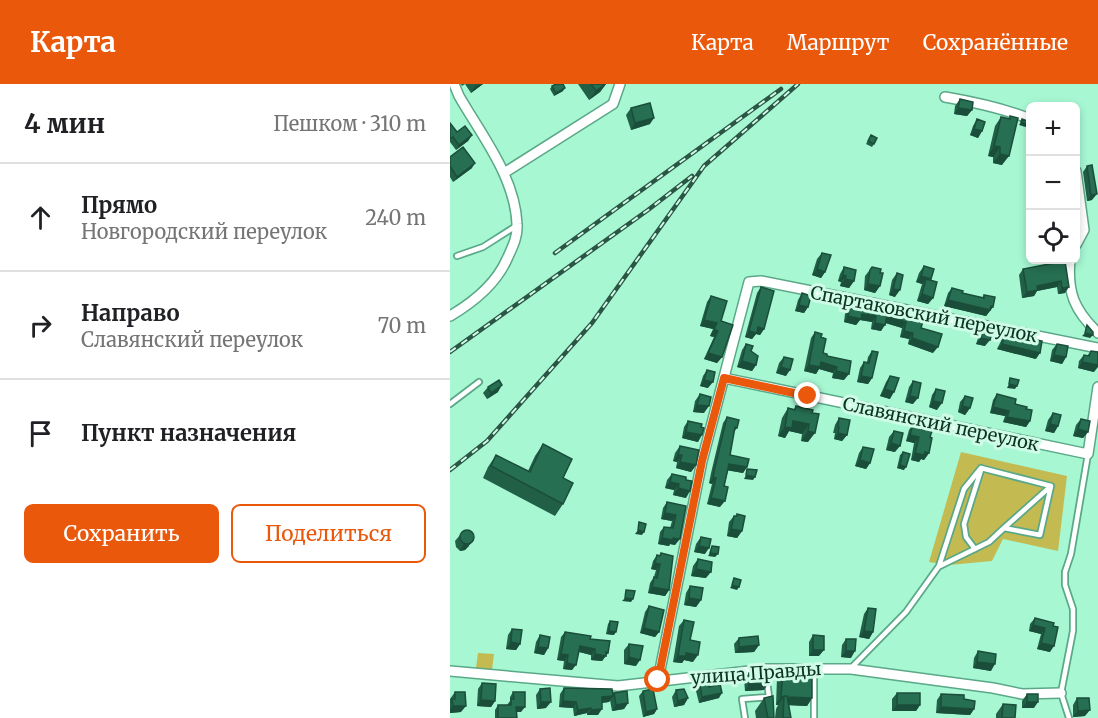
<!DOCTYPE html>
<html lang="ru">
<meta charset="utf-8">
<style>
:root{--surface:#fff;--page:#f2f2f2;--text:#202124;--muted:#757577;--line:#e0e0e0;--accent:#ea580c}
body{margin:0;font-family:Merriweather,serif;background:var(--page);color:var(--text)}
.controls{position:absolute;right:18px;top:18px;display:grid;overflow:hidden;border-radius:9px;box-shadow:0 3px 9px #0003}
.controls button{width:54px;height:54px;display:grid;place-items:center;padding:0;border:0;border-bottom:2px solid var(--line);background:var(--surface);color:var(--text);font:30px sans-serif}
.stop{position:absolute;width:18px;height:18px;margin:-14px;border:4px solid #ea580c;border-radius:50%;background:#fff}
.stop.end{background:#ea580c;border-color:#fff;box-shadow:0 2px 6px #0008}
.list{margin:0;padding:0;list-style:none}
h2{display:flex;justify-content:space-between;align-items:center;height:78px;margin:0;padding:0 24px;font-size:26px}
h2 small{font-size:20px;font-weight:400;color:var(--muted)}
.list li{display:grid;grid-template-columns:39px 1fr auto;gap:18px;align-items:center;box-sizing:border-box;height:108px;padding:0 24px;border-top:2px solid var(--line)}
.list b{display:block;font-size:22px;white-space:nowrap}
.list p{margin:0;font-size:20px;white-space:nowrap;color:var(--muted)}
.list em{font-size:20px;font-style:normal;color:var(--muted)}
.actions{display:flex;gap:12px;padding:18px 24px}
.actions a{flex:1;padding:14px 0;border:2px solid var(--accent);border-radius:9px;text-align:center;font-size:21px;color:var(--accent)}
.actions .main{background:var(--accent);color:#fff}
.icon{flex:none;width:33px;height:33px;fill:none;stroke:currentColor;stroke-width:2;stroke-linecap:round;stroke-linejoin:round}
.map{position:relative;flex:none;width:648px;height:634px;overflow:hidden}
header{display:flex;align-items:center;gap:36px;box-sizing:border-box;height:84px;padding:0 30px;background:var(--accent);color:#fff}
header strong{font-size:28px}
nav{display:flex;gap:33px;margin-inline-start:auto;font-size:21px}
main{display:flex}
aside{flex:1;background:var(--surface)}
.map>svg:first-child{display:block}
</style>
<header>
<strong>Карта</strong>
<nav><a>Карта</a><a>Маршрут</a><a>Сохранённые</a></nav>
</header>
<main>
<aside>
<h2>4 мин<small>Пешком · 310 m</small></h2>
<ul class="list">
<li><svg class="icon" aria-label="ahead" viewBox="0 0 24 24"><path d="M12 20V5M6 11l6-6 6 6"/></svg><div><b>Прямо</b><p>Новгородский переулок</p></div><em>240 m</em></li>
<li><svg class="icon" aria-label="right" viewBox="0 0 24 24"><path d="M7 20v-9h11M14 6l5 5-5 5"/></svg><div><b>Направо</b><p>Славянский переулок</p></div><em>70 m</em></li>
<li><svg class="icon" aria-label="arrive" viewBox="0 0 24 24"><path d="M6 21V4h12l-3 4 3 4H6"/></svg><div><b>Пункт назначения</b></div></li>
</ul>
<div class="actions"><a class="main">Сохранить</a><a>Поделиться</a></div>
</aside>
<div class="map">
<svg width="648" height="634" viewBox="0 0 648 634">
<rect width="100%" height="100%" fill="#a7f7d3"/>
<path fill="#c3ba52" d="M511 368 617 392 608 467 553 455 542 477 499 481 479 478Z
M28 569 44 570 42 586 26 584Z"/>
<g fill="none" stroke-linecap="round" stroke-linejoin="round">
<defs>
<path id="lane" d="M7 172 33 163 66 142
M0 320 29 298
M554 444 601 402
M525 465 516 453 514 440 531 386
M490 482 539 458 554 444 590 451 601 402 531 384
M401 584 456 528 489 482 514 405 531 384
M295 634 292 615 319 613 317 597
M364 634V584
M619 634 611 609 623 547V525L615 501V488L621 470 638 370"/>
<path id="street" d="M495 13C524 18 553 24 580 35
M626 87 634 146 626 161
M54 89 163 20 170 0
M620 176C617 208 624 226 648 249
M0 232C24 218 46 200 57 175 62 164 68 153 67 140 65 93 32 52 9 12L4 0
M274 294 638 370 648 303
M0 587 168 602 316 585H401L543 604 572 610 611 609
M208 596 252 377 299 198 311 197 648 264"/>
</defs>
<use href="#lane" stroke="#5aa887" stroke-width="8"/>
<use href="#street" stroke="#5aa887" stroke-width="12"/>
<use href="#lane" stroke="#fff" stroke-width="4.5"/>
<use href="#street" stroke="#fff" stroke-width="9"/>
<defs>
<path id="rail" d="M105 169 331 5
M0 268 198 126 242 92
M0 386 37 357 142 239 254 82 348 0"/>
</defs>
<use href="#rail" stroke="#2b5544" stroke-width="4.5"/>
<use href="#rail" stroke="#cefce6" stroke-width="2" stroke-dasharray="7" stroke-linecap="butt"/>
</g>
<path fill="#215f47" d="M11 0H33L21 9 15 0 12 2Z
M128 0H156L150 8 139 16Z
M102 2 113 7 104 12 100 5Z
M510 15 522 26 517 32 504 30 505 22Z
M181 24 200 40 181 46 176 31Z
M560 32 552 81 543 79V73L538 72 545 42 551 33 559 35Z
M527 35 532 47 528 54 520 51 523 42Z
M0 39 7 48 22 51 18 57 6 66 0 58Z
M421 51 424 60 422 63 416 60Z
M0 73 22 84 3 98 0 93Z
M637 82 642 116 637 117 633 88Z
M372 169 375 188 371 194 362 191 367 175Z
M615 177V209L608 210 607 203 587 207 584 212 572 214 569 191 573 185Z
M474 182 481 195V196L483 214 478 220 467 217 472 200 466 198 469 189Z
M394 183 404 197 399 204 390 202 391 198 388 197 390 190Z
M422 183 430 189V202L425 209 414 206 415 192Z
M447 189 445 213 439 211 442 196Z
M311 203 314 245 310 251 306 250 302 255 295 253 307 209Z
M502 204 512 209 532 214 534 211 543 223 536 232 494 222 498 209Z
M352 209 358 223 354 229 345 227 348 216Z
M261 212 271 237 272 273 267 279 254 275 264 253 260 252 263 245 250 242 257 218Z
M403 219 471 244 483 269 458 260 459 255 450 253 452 244 435 239 431 247 421 245 422 238 410 236 406 241 394 238 395 230Z
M534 242 535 262 526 260 530 249Z
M365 248 371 253 373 269 377 272 401 277 394 296 382 294 383 289 369 285 366 290 354 287 361 254Z
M556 249 586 275 547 265 552 255Z
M296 260 301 267 306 281 302 287 287 283 292 266Z
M607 260 616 273 612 280 600 277 602 266Z
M422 267V294L418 300 407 298 410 284 414 278H417L418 273Z
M641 267 644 288 628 284 629 277 634 271 637 272Z
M334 273 336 292 326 289 329 279Z
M257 286 258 304 250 302 253 292Z
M440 292V315L430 312 436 298Z
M463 297V320L455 318 459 303Z
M38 303 48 308 37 315 33 309Z
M486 305 487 326 479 323 482 311Z
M250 310 254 329 243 328 245 317Z
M547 310 576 325 580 337 576 343 553 338 555 332 540 329 543 316Z
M515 312 520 324 515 331 508 328 510 318Z
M346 322 363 326 358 358 351 357 352 350 339 347 335 354 328 352 332 334 338 324 344 325Z
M603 329 608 342 604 349 595 347 598 336Z
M277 333 287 344 284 348 280 371 297 383 293 389 278 386 270 423 257 420 262 400 259 399 261 389 273 339Z
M389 334 397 351 392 357 384 355 385 349H383L385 341Z
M631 335 638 348 633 354 623 352 626 341Z
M238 337 251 343 248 358 232 354 234 343Z
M463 340 480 353 479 369 474 376 471 375 469 378 461 376 464 359 456 357 459 346Z
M444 347 445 368 436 366 439 353Z
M93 360 113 394V420L105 432 33 394 38 383 46 371 78 387 85 372Z
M230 362 246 381 241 388 226 384 227 378 223 377 225 369Z
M413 363 420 379 416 385 405 382 409 369Z
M453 368 454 386 447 384 450 371Z
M222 390 236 396V414L223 411 224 406 215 404 217 396Z
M217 418 236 422 225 461 220 460 219 462 208 460 210 448 214 443 220 444 222 437 211 435 213 424Z
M287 430 292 447 287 454 277 452 279 438 284 432H286Z
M10 451 19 462 15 466 10 467 6 463 5 457Z
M251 453 255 470 244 468 246 460Z
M211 469 219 506 215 512 198 509 200 499 204 493 206 486 201 485 203 477 207 471 209 472Z
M248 475 256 494 241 492 243 482Z
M240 502 251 516 246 523 234 521 236 509Z
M199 522 209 548 205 553 190 549 195 528Z
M418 524 423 548 419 555 409 553 414 530Z
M585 534 603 542 600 568 587 565 591 550 579 547 580 540Z
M234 536 243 578 234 576 232 579 223 578 229 542Z
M160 537 164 551 156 550 158 540Z
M62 545 70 560 66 566 56 565 58 551Z
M115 548 140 555 158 569 152 577 141 576V571L129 568 122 586 113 585 114 577 107 576 111 553Z
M90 551 98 564 94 571 84 569 86 558Z
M363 551 369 572H359V558Z
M289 554 309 561 304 568 285 569 284 560Z
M396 555 401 574 391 573 392 561Z
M179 560 186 582 174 580V566Z
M528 567 541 587 523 584 524 574Z
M333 586 362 614 357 622 339 621 341 634H325L326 625 328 621H326L327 594Z
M299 589 314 606 295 607 294 595Z
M32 599 45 617 41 623 27 622 28 605Z
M250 601 259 603 269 614 249 619 246 607Z
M114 604 163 611 164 609 178 619 174 625 162 627 160 616 159 618 152 619 148 631H137V629L124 632 123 624 109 623 110 610Z
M90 605 96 624 87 625 86 611Z
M226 606 238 614 234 621 224 623 222 613Z
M193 607 207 625 204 630 193 633 189 612Z
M5 608 11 628 0 629V615Z
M63 608 71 628H66L67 634H45V626L48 621H57L60 617V613Z
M447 609 470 621 466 627H442V615Z
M491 610 514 615 524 625 520 631 486 629 487 616Z
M577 610 584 624H572V617Z
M314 614 324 634H306L305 627Z
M627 614 635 632 623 633V621Z
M553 620 565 634H546V630Z"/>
<path fill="#1b4e3a" d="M29 0H33L21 9 25 2Z
M155 0H156L150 8 139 16 146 7Z
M115 4 113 7 104 12 106 9Z
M508 24 522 26 517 32 504 30Z
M204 34 200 40 181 46 185 39Z
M571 38 580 41V42L579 44 569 41Z
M524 45 532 47 528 54 520 51Z
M22 51 18 57 6 66 9 61Z
M544 62 550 63 543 73 538 72Z
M550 70 559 72 552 81 543 79Z
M25 79 22 84 3 98 7 93Z
M647 110 642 116 637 117 641 111Z
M367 185 375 188 371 194 362 191Z
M393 191 396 192 391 198 388 197Z
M471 192 481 195 477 201 476 195 472 200 466 198Z
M395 195 404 197 399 204 390 202Z
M611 197 607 203 587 207 584 212 572 214 577 208 587 202Z
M418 200 430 202 425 209 414 206Z
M619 203 615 209 608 210 612 204Z
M443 205 450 206 445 213 439 211Z
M472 210 483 214 478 220 467 217Z
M498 216 541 222 543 223 536 232 494 222Z
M349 221 358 223 354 229 345 227Z
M412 230 426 232 422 238 410 236 406 241 394 238 398 232Z
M437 232 456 238 452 244 433 238Z
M254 236 267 239 263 245 250 242Z
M425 239 435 241 431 247 421 245Z
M308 243 314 245 310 251 306 250 302 255 295 253 299 247Z
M264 245 268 247 264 253 260 252Z
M454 247 463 249 459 255 450 253Z
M635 249 643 251 640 254 632 252Z
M462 254 488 263 483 269 458 260Z
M531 254 540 256 535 262 526 260Z
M552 260 590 269 586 275 547 265Z
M258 269 272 273 267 279 254 275Z
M604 271 616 273 612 280 600 277Z
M292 277 306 281 302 287 287 283Z
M371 278 387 283 383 289 369 285 366 290 354 287 359 281Z
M632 278 648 281V283L644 288 628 284Z
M331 283 340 286 336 292 326 289Z
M386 287 399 290 394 296 382 294Z
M411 292 422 294 418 300 407 298Z
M254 296 263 298 258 304 250 302Z
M559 300 567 302 565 305 557 304Z
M52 301 48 308 37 315 41 309Z
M435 305 444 308 440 315 430 312Z
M460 312 468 314 463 320 455 318Z
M483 317 492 319 487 326 479 323Z
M247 321 259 322 254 329 243 328Z
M512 322 520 324 515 331 508 328Z
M543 323 559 327 555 332 540 329Z
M557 333 580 337 576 343 553 338Z
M343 337 359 340 352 350 339 347 335 354 328 352 335 343Z
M600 340 608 342 604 349 595 347Z
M628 345 638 348 633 354 623 352Z
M358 347 365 349 358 358 351 357Z
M236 348 252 351 248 358 232 354Z
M388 349 397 351 392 357 384 355Z
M460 351 469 353 464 359 456 357Z
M441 359 450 362 445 368 436 366Z
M475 368 479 369 474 376 471 375 469 378 461 376 465 369Z
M228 371H232L227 378 223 377Z
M410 376 420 379 416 385 405 382Z
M230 378 246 381 241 388 226 384Z
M279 380 297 383 293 389 275 386Z
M450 381 456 383 454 386 447 384Z
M296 391 305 393 303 396 294 395Z
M263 393 266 394 262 400 259 399Z
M220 398 229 400 224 406 215 404Z
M228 404 240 407 236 414 223 411Z
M261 414 275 417 270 423 257 420Z
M215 429 226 431 222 437 211 435Z
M281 445 292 447 287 454 277 452Z
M188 446 194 448 192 451 185 450Z
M212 454H223L230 455 225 461 220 460 219 462 208 460Z
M24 456 15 466 10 467 14 460Z
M249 462 259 464 255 470 244 468Z
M260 469 268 470 265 473 258 472Z
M205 479 210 480 206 486 201 485Z
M246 485 261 488 256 494 241 492Z
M282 501 289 503 287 506 280 504Z
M202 503 219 506 215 512 198 509Z
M175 514 183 515 181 518 172 517Z
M239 514 251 516 246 523 234 521Z
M583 541 595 544 591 550 579 547Z
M194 544 209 548 205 553 190 549Z
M159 547 166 548 164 551 156 550Z
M414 547 423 548 419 555 409 553Z
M61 558 70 560 66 566 56 565Z
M591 559 604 562 600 568 587 565Z
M309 561 304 568 285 569 289 563Z
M130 562 145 565 141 571 126 567Z
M88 563 98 564 94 571 84 569Z
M363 566H374L369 572H359Z
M396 567H405L401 574 391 573Z
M156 568 158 569 152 577 141 576 145 570Z
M236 569 248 571 243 578 234 576 232 579 223 578 228 572Z
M111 570 118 571 114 577 107 576Z
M179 573 190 576 186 582 174 580Z
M527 578 545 580 541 587 523 584Z
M117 579 126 581 122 586 113 585Z
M299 600H318L314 606 295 607Z
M272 609 269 614 249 619 252 613Z
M163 612 159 618 148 619 152 613Z
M331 613H334L328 621H326Z
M334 613 362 614 357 622 334 621Z
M238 614 234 621 224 623 228 617Z
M31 616 45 617 41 623 27 622Z
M113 617 126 618 123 624 109 623Z
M91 618H101L96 624 87 625Z
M577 618H588L584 624H572Z
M178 619 174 625 162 627 166 621Z
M447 621H470L466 627H442Z
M3 622H16L11 628 0 629V626Z
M66 623H75L71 628H62Z
M491 623 524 625 520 631 486 629Z
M141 624 137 629 124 632 128 626Z
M152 625 148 631H137L141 626Z
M207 625 204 630 193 633 196 628Z
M640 626 635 632 623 633 628 627Z"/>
<path fill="#266f53" stroke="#1b4e3a" stroke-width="1.5" d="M106 0H113L115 4 106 9 102 2Z
M141 0H155L146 7Z
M510 15 523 18 522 26 508 24Z
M200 19 204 34 185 39 181 24Z
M560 32 568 34 559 72 550 70V63L544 62 551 33 560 35Z
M527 35 535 38 532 47 524 45Z
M572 35 580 38V41L571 38Z
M0 39 7 48 15 42 22 51 9 61 3 53 0 55Z
M421 51 427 54 424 60 418 57Z
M13 63 25 79 7 93 0 82V73Z
M642 81 647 110 641 111 637 82Z
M372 169 381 171 375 188 367 185Z
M615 177 619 203 612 204 611 197 587 202 588 206 577 208 573 185Z
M474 182 484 185 481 195 471 192Z
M394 183 406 186 404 197 395 195 396 192 393 191Z
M422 183 431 185 430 189H433L430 202 418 200 420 186Z
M447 189 453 191 450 206 443 205Z
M476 195 487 198 483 214 472 210Z
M311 203 324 207 314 245 308 243 307 249 299 247Z
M502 204 513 207 512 209 534 214V211L545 213 543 223 541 222 540 226 498 216Z
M352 209 361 212 358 223 349 221Z
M261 212 277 217 271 237 283 241 272 273 258 269 268 247 264 245 267 239 254 236Z
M403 219 445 226 474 234 471 244 492 250 488 263 462 254 463 249 454 247 456 238 437 232 435 241 425 239 426 232 412 230 411 235 398 232 400 224 402 225Z
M637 241 643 248V251L635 249Z
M534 242 543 244 540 256 531 254Z
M365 248 372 250 371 253 376 255 373 269 377 270V272L401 277 399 290 386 287 387 283 371 278 370 283 359 281Z
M556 249 592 257 590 269 552 260Z
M296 260 303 262 301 267 308 272 306 281 292 277Z
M607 260 618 262 616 273 604 271Z
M422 267 428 268 422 294 411 292 414 278 419 279Z
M641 267 648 268V281L632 278 634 271 639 272Z
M334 273 343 275 340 286 331 283Z
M257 286 265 288 263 298 254 296Z
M440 292 449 294 444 308 435 305Z
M560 294 569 296 567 302 559 300Z
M49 296 52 301 41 309 38 303Z
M463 297 471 299 468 314 460 312Z
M486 305 495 307 492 319 483 317Z
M250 310 261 313 259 322 247 321Z
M547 310 566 315 565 320 577 323 576 325 582 326 580 337 557 333 559 327 543 323Z
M515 312 523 314 520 324 512 322Z
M346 322 363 326 362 329 369 330 365 349 358 347 359 340 343 337 342 344 335 343 338 324 345 326Z
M603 329 611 331 608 342 600 340Z
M277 333 289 336 287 344 285 343 280 371 299 375 297 383 279 380 274 402 278 403 275 417 261 414 266 394 263 393 265 383Z
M389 334 400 336 397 351 388 349 389 343 388 342Z
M631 335 640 337 638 348 628 345Z
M238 337 252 340 251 343 254 344 252 351 236 348Z
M463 340 471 342 470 345 482 347 480 353 482 354 479 369 475 368 474 371 465 369 469 353 460 351Z
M444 347 453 349 450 362 441 359Z
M93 360 122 375 113 394 123 399 113 420 41 382 46 371 80 388Z
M230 362 249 366 246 381 230 378 232 371H228Z
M413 363 424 365 420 379 410 376Z
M453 368 460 370 456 383 450 381Z
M297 385 307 386 305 393 296 391Z
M222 390 236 393V396L242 397 240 407 228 404 229 400 220 398Z
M217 418 236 422 230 455 223 454V456L212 454 214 443 223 444 226 431 215 429Z
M287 430 295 432 292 447 281 445 284 432H287Z
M189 438 196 440 194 448 188 446Z
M10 453a7 7 0 1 1 14 0a7 7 0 1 1-14 0Z
M251 453 261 455 259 464 249 462Z
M262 462 269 463 268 470 260 469Z
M211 469 223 472 219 506 202 503 204 493 207 494 210 480 205 479 207 471 210 472Z
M248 475 262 478 261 488 246 485Z
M284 494 291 496 289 503 282 501Z
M240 502 253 504 251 516 239 514Z
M176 506 185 507 183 515 175 514Z
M199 522 214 526 209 548 194 544Z
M418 524 426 525 423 548 414 547Z
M585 534 604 539 603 542 608 543 604 562 591 559 595 544 583 541Z
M234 536 244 538 240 556 250 558 248 571 236 569V572H228Z
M160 537 168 538 166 548 159 547Z
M62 545 72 546 70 560 61 558Z
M115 548 141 552 140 555 160 557 158 569 156 568V572L145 570V565L130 562 126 581 117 579 118 571 111 570Z
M90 551 100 553 98 564 88 563Z
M363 551 374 552V566H363Z
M308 552 309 561 289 563V554Z
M396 555H406L405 567H396Z
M179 560 193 562 190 576 179 573Z
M528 567 546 570 545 580 527 578Z
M333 586H362V614L337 613V612H334V613H331Z
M317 588 318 600H299V589Z
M32 599 46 600 45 617 31 616Z
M259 599V603L270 600 272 609 252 613 250 601Z
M100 604 101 618H91L90 605Z
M114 604 162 605 163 612 152 613V625L141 626V624L128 626 126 618 113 617Z
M203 605 207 625 196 628 193 607Z
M234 605 238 614 228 617 226 606Z
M177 607 178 619 166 621 164 609Z
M5 608H15L16 622H3L2 615H5Z
M63 608H75V623H66L67 634H48V621H61V615H64Z
M447 609H470V621H447Z
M491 610 514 611V615L525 617 524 625 491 623Z
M577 610H588V618H577Z
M323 612 324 634H318L314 614Z
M334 612H337L341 634H333Z
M627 614H639L640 626 628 627Z
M553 620 566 621 565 634H552Z"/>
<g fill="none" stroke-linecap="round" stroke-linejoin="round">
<path stroke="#ea580c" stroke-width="8" d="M208 596 252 377 274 294 358 312"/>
</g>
<g text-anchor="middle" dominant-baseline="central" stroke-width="6" stroke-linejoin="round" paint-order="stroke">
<g font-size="18" fill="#0f3124" stroke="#cefce6">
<text transform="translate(474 230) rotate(11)">Спартаковский переулок</text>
<text transform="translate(491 340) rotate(12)">Славянский переулок</text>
<text transform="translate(306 589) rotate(-4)">улица Правды</text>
</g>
</g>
</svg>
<div class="controls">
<button>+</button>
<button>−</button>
<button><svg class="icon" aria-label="locate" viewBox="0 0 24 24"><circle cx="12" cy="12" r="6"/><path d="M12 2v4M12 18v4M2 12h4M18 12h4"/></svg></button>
</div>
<div class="stop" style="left:208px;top:596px"></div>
<div class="stop end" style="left:358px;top:312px"></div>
</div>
</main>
